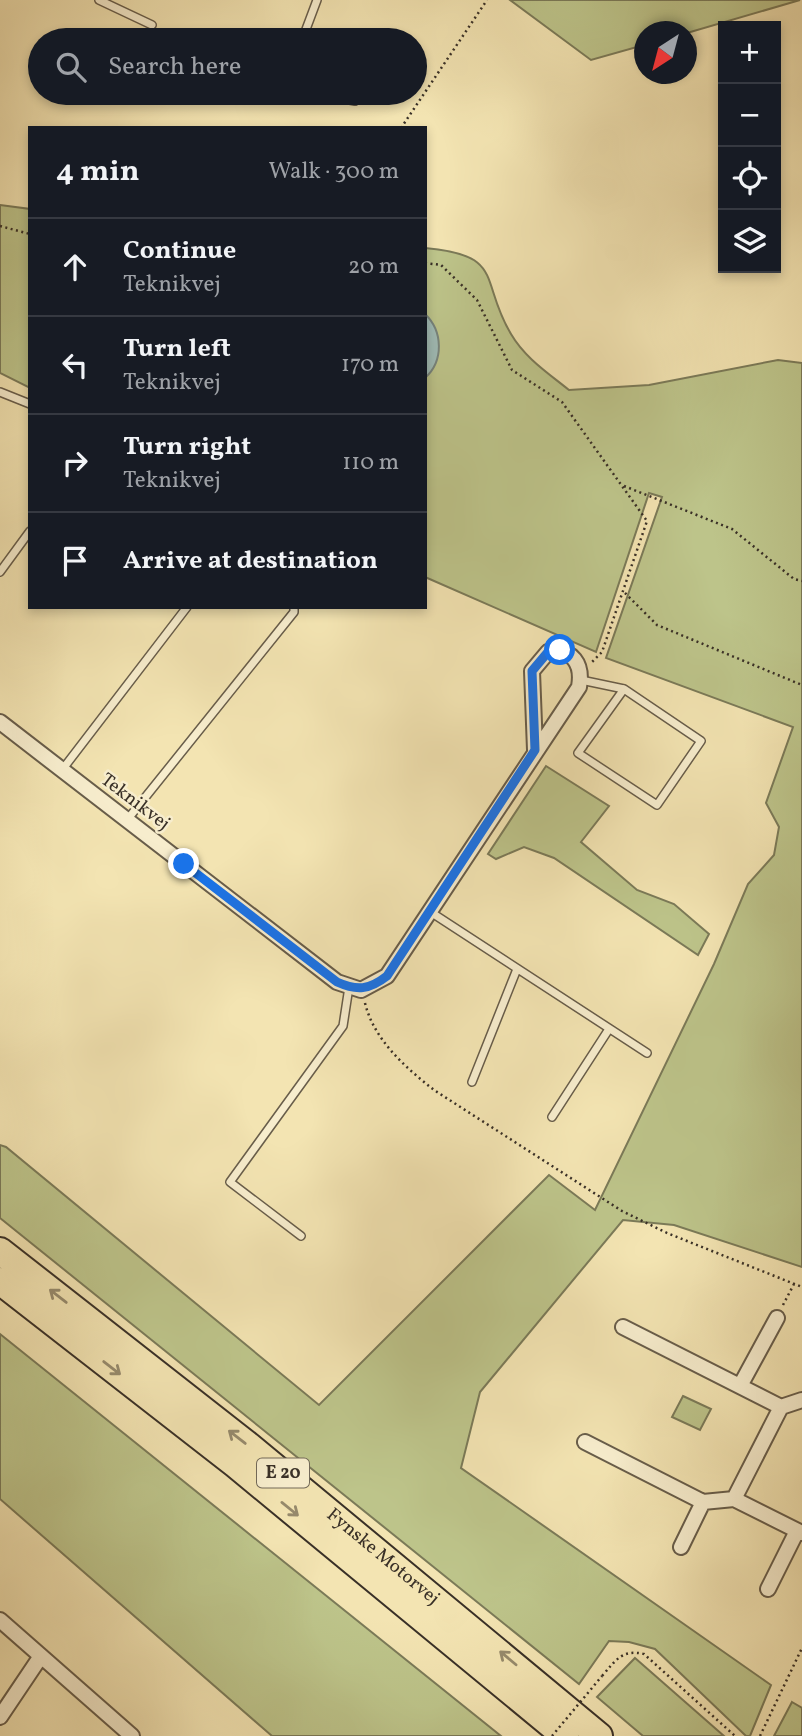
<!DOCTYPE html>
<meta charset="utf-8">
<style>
:root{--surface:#171b24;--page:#242831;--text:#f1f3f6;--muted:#9ea1a6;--line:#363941}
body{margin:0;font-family:Vollkorn,serif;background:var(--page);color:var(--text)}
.controls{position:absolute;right:21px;top:21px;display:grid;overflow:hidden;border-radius:0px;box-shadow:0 4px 10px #0003}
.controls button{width:63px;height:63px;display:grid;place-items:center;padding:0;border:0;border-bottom:2px solid var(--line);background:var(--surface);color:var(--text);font:35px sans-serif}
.compass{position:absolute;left:634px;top:21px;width:63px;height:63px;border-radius:50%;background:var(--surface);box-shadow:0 4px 10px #0003;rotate:216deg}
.stop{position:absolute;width:21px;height:21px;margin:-16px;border:5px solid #1a73e8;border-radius:50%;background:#fff}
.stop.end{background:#1a73e8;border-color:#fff;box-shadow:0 2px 7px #0008}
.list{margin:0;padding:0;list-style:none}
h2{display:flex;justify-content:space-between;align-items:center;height:91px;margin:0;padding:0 28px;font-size:30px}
h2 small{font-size:23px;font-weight:400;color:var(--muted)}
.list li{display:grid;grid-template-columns:46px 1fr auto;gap:21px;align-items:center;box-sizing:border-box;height:98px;padding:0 28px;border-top:2px solid var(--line)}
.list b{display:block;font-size:26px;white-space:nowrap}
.list p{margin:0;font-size:23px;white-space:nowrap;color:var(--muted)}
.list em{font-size:23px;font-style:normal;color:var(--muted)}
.icon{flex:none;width:38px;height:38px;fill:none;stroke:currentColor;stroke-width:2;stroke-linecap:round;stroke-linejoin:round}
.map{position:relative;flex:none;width:802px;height:1736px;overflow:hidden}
.search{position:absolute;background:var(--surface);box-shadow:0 4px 10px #0003;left:28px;top:28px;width:399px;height:77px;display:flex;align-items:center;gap:18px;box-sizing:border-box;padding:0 24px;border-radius:38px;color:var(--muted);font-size:26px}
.panel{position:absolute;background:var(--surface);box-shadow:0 4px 10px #0003;left:28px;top:126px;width:399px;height:483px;border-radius:0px}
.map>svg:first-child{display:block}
</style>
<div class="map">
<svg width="802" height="1736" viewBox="0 0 802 1736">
<rect width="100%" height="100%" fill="#f3e4b2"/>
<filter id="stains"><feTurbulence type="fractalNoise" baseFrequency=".00286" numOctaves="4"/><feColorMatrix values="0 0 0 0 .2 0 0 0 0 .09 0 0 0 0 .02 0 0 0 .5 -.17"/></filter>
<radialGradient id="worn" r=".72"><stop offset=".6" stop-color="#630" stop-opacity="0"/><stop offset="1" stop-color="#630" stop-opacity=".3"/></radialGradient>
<path fill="#bdc48a" stroke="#7b7a58" stroke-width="2" d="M510 0H800L687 33 644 32V45L591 60Z
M0 205 30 209V388L0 373Z
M425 248C506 255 479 281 511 334 525 358 548 373 569 390L649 385 778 360 802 363V1267L674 1225 623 1220 480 1392 461 1468 771 1685 750 1736H746L655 1649 629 1642 609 1641 579 1684 0 1218V1145L6 1147 319 1405 549 1175 595 1210 714 964 748 884 774 855 779 827 766 803 793 727 606 658 662 497 649 493 596 652 425 577Z
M546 766 609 806 581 842 637 890 674 904 709 934 698 955 554 858 524 847 496 859 488 854Z
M0 1334 501 1736H272L0 1499Z
M683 1396 711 1409 700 1430 672 1417Z
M635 1658 724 1736H643L597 1697Z
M792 1702 802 1708V1736H774Z"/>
<path fill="#a0bcb7" stroke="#77847d" stroke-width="2" d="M425 314C443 331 444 361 425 378Z"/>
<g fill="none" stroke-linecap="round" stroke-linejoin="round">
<defs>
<path id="service" d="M99 0 152 25
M302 40 317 0
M313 93 355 101
M0 392 30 404
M0 572 30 531
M581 680 624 689 701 741 657 805 578 753 624 689
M62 770 187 607
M127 820 294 612V607
M429 911 647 1053
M472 1082 517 969
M552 1117 609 1029
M301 1236 230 1182 343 1026 349 987"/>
<path id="minor" d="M0 722 337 982 361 990 387 976 579 687C583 664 573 648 548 652L532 671 535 750
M623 1327 781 1407 802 1400
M740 1386 777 1318
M585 1442 703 1502 734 1499 802 1533
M734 1499 781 1407
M681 1547 703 1502
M768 1589 797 1531
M0 1620 41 1656 0 1717
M41 1656 132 1736"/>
<g id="motorway">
<path id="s1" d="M0 1251 249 1446 599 1736"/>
<path d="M0 1281 235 1464 565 1736"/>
</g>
</defs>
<use href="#service" stroke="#685d4a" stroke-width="10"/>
<use href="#minor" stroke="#685d4a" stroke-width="18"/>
<use href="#motorway" stroke="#393027" stroke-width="30"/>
<path stroke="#393027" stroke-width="2.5" stroke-dasharray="2 3.5" stroke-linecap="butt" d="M401 128 487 0
M0 226 30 234
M425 263 441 265 477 300 512 370 562 402 647 521 602 652 592 662
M624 486 732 529 794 579 802 581
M625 593 657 625 802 685
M365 1003C374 1040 405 1067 434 1090L622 1211 667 1233 802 1287
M783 1305 794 1284
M602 1676C616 1660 622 1649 644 1654L735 1736
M760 1736 802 1648"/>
<use href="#service" stroke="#f7edcd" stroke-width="7"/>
<use href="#minor" stroke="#f7edcd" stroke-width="14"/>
<use href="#motorway" stroke="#f3e4b2" stroke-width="26"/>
<path stroke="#393027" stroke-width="2.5" stroke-dasharray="2 3.5" stroke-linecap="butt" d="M552 1736 602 1676"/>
</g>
<defs><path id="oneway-shaft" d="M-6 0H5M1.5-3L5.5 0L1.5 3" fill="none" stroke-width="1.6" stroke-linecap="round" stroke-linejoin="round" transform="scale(1.75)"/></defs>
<g stroke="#968a6c">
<use href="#oneway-shaft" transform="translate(58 1296) rotate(-142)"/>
<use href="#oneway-shaft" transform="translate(112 1368) rotate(38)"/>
<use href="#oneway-shaft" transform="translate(237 1437) rotate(-142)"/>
<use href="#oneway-shaft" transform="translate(290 1509) rotate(39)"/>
<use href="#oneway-shaft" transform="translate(508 1658) rotate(-140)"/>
</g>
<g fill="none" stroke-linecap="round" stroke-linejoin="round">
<path stroke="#1a73e8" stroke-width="9" d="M184 864 337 982C357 991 369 990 387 976L535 750 532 671 548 652 560 650"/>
</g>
<g text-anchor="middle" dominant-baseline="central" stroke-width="5" stroke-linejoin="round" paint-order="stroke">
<rect fill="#f7edcd" stroke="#726959" stroke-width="2" x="257" y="1458.5" width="52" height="29" rx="5"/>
<g font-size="18" font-weight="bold" fill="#393027">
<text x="283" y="1473">E 20</text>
</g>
<g font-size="19" fill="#393027" stroke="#f7edcd">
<text transform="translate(135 802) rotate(37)">Teknikvej</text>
<text stroke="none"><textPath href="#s1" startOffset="490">Fynske Motorvej</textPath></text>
</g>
</g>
<rect width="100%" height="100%" filter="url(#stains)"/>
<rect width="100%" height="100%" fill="url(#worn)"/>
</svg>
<div class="controls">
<button>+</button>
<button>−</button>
<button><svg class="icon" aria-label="locate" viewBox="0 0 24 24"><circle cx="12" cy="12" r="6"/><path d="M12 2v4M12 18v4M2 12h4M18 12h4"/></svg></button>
<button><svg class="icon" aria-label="layers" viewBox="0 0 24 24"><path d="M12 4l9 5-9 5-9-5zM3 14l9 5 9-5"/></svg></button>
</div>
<svg class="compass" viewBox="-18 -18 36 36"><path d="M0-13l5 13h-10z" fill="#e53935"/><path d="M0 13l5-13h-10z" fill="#9ea1a6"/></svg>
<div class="stop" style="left:560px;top:650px"></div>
<div class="stop end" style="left:184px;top:864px"></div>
<div class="search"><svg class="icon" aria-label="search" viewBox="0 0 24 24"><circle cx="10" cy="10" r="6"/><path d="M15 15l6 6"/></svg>Search here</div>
<section class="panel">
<h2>4 min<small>Walk · 300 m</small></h2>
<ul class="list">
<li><svg class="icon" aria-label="ahead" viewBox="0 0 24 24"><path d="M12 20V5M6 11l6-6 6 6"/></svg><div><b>Continue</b><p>Teknikvej</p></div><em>20 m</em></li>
<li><svg class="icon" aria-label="left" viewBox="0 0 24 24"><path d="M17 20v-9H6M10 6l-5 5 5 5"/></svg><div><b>Turn left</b><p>Teknikvej</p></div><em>170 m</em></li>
<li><svg class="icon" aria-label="right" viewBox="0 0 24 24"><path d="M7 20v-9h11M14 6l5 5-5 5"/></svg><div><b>Turn right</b><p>Teknikvej</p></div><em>110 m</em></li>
<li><svg class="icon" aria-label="arrive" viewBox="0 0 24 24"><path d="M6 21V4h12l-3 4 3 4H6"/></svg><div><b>Arrive at destination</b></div></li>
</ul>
</section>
</div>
